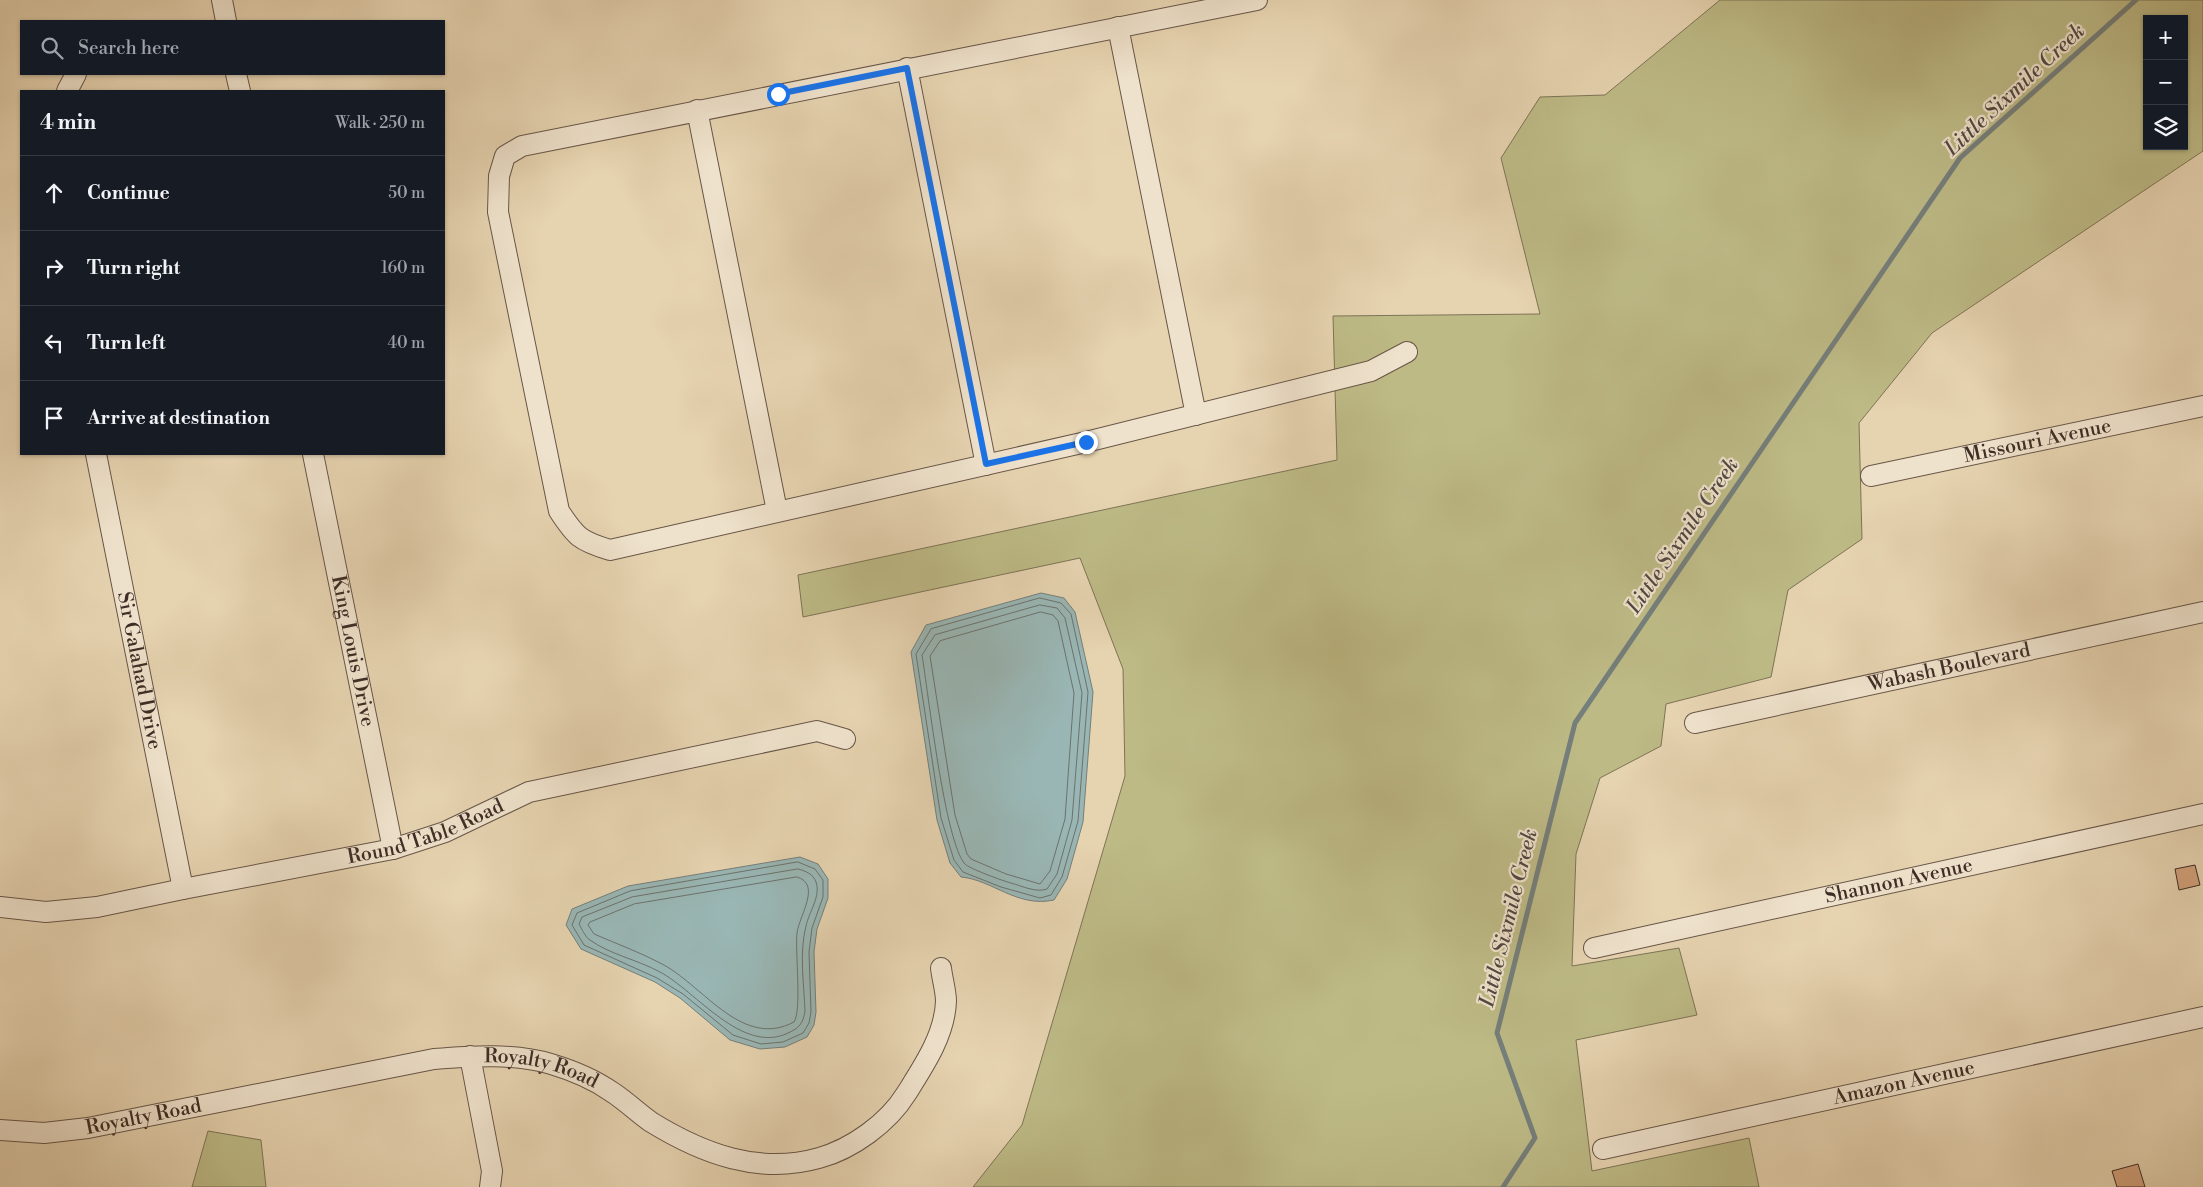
<!DOCTYPE html>
<meta charset="utf-8">
<style>
:root{--surface:#171b24;--page:#20242c;--text:#f1f3f6;--muted:#9ea1a6;--line:#363941}
body{margin:0;font-family:"Libre Bodoni",serif;background:var(--page);color:var(--text)}
.controls{position:absolute;right:15px;top:15px;display:grid;overflow:hidden;border-radius:0px;box-shadow:0 1px 4px #0004}
.controls button{width:45px;height:45px;display:grid;place-items:center;padding:0;border:0;border-bottom:1px solid var(--line);background:var(--surface);color:var(--text);font:25px sans-serif}
.stop{position:absolute;width:15px;height:15px;margin:-11px;border:4px solid #1a73e8;border-radius:50%;background:#fff}
.stop.end{background:#1a73e8;border-color:#fff;box-shadow:0 1px 5px #0008}
.list{margin:0;padding:0;list-style:none}
h2{display:flex;justify-content:space-between;align-items:center;height:65px;margin:0;padding:0 20px;font-size:21px}
h2 small{font-size:16px;font-weight:400;color:var(--muted)}
.list li{display:grid;grid-template-columns:32px 1fr auto;gap:15px;align-items:center;box-sizing:border-box;height:75px;padding:0 20px;border-top:1px solid var(--line)}
.list b{display:block;font-size:19px;white-space:nowrap}
.list em{font-size:16px;font-style:normal;color:var(--muted)}
.icon{flex:none;width:28px;height:28px;fill:none;stroke:currentColor;stroke-width:2;stroke-linecap:round;stroke-linejoin:round}
.map{position:relative;flex:none;width:2203px;height:1187px;overflow:hidden}
.search{position:absolute;background:var(--surface);box-shadow:0 1px 4px #0004;left:20px;top:20px;width:425px;height:55px;display:flex;align-items:center;gap:12px;box-sizing:border-box;padding:0 18px;border-radius:0px;color:var(--muted);font-size:19px}
.panel{position:absolute;background:var(--surface);box-shadow:0 1px 4px #0004;left:20px;top:90px;width:425px;height:365px;border-radius:0px}
.map>svg:first-child{display:block}
</style>
<div class="map">
<svg width="2203" height="1187" viewBox="0 0 2203 1187">
<rect width="100%" height="100%" fill="#e6d3b0"/>
<filter id="stains"><feTurbulence type="fractalNoise" baseFrequency=".004" numOctaves="4"/><feColorMatrix values="0 0 0 0 .2 0 0 0 0 .09 0 0 0 0 .02 0 0 0 .5 -.17"/></filter>
<radialGradient id="worn" r=".72"><stop offset=".6" stop-color="#630" stop-opacity="0"/><stop offset="1" stop-color="#630" stop-opacity=".3"/></radialGradient>
<path fill="#bdba86" stroke="#7e7456" fill-rule="evenodd" d="M1720 0H2203V151L1932 333 1859 423 1862 539 1788 590 1771 677 1666 704 1661 746 1600 778 1576 854 1572 966 1679 948 1697 1015 1576 1040 1592 1171 1749 1138 1759 1187H973L1022 1125 1125 776 1123 669 1080 558 803 617 798 575 1337 460 1333 316 1540 314 1501 158 1540 97 1605 95ZM2147 19H2184V146H2147Z
M208 1131 261 1140 266 1187H192Z"/>
<path fill="#99b6b4" stroke="#757f7b" d="M1041 593 1064 598 1075 612 1093 692 1083 822 1067 879 1054 900C1017 908 993 880 961 877L950 863 937 820 911 652 926 625Z
M800 857 818 864 828 879V898L817 929 814 952 816 1012 814 1025 807 1037 785 1047 760 1049 730 1040 680 998 655 982 581 949 566 925 572 909 628 886Z"/>
<g fill="none" stroke-linecap="round" stroke-linejoin="round">
<path stroke="#6c726d" stroke-width="1" d="M1040 598 1061 603 1071 614 1088 692 1078 821 1062 877 1051 895 1040 898 1001 887 963 872 954 860 941 818 916 654 931 629Z
M1040 605 1057 608 1065 618 1082 693 1072 820 1057 874 1047 889C1036 893 1022 886 1011 883 1003 881 968 868 965 864 945 843 928 691 922 655L935 635Z
M1041 612 1053 615 1058 621 1074 693 1065 819 1050 871 1040 884 1006 874 971 859 967 854 955 815 930 656 940 641Z
M798 862 815 869 823 880V897L812 928 809 952 811 1012 809 1023 803 1033 783 1042 761 1044 733 1035 683 994 657 978 584 945 572 925 577 913 630 891Z
M798 869C806 871 813 874 816 882 821 896 809 912 806 926 799 953 804 984 805 1011 803 1024 799 1028 788 1033 742 1055 696 991 660 972 638 960 609 954 590 940 585 937 582 929 579 924L582 917 632 897Z
M797 877C822 884 799 916 797 933 795 952 802 1010 794 1022 743 1049 705 988 664 965 642 953 617 944 594 934L588 925 590 922 634 904Z"/>
<path stroke="#757f7b" stroke-width="5" d="M1503 1187 1535 1138 1497 1033 1575 723 1960 158 2136 0"/>
</g>
<path fill="#d2a17b" stroke="#3e2d26" d="M2195 865 2200 885 2179 890 2175 869Z
M2138 1164 2145 1187H2117L2112 1171Z"/>
<g fill="none" stroke-linecap="round" stroke-linejoin="round">
<defs>
<g id="minor">
<path d="M222 0 226 21"/>
<path d="M1257 0 522 146 505 156 499 176 498 212 559 511C576 537 580 541 610 550L1086 442 1371 371 1407 352"/>
<path d="M1118 27 1196 415"/>
<path d="M907 68 986 465"/>
<path d="M236 74 240 91"/>
<path d="M67 91 76 74"/>
<path d="M697 110 777 511"/>
<path id="s1" d="M96 454 183 889"/>
<path id="s2" d="M313 454 393 849"/>
<path id="s3" d="M1871 476 2203 406"/>
<path id="s4" d="M1695 723 2203 612"/>
<path id="s5" d="M0 907 46 912 97 907 183 889 393 849 445 832 529 792 817 731 845 739"/>
<path id="s6" d="M1594 948 2203 814"/>
<path d="M470 1056 492 1171 490 1187"/>
<path id="s7" d="M0 1130 44 1133 88 1128 434 1059C473 1056 513 1053 551 1064 571 1070 595 1080 612 1092 626 1101 638 1113 651 1122 703 1154 759 1175 819 1158 852 1149 888 1123 906 1094 923 1067 945 1035 946 1001 946 991 942 978 941 968"/>
<path id="s8" d="M1603 1149 2203 1017"/>
</g>
</defs>
<use href="#minor" stroke="#685648" stroke-width="22"/>
<use href="#minor" stroke="#efe2cc" stroke-width="20"/>
</g>
<g fill="none" stroke-linecap="round" stroke-linejoin="round">
<path stroke="#1a73e8" stroke-width="6" d="M778 94 907 68 986 464 1086 442"/>
</g>
<g text-anchor="middle" dominant-baseline="central" stroke-width="4.5" stroke-linejoin="round" paint-order="stroke">
<g font-size="20" fill="#3e2d26" stroke="#efe2cc">
<text stroke="none"><textPath href="#s3" startOffset="170">Missouri Avenue</textPath></text>
<text stroke="none"><textPath href="#s2" startOffset="201">King Louis Drive</textPath></text>
<text stroke="none"><textPath href="#s4" startOffset="260">Wabash Boulevard</textPath></text>
<text stroke="none"><textPath href="#s1" startOffset="221">Sir Galahad Drive</textPath></text>
<text stroke="none"><textPath href="#s5" startOffset="435">Round Table Road</textPath></text>
<text stroke="none"><textPath href="#s6" startOffset="312">Shannon Avenue</textPath></text>
<text stroke="none"><textPath href="#s7" startOffset="550">Royalty Road</textPath></text>
<text stroke="none"><textPath href="#s8" startOffset="308">Amazon Avenue</textPath></text>
<text stroke="none"><textPath href="#s7" startOffset="145">Royalty Road</textPath></text>
</g>
<g font-size="21" font-style="italic" fill="#504842" stroke="#efe2cc">
<text transform="translate(2015 90) rotate(-43)">Little Sixmile Creek</text>
<text transform="translate(1683 536) rotate(-56)">Little Sixmile Creek</text>
<text transform="translate(1509 918) rotate(-76)">Little Sixmile Creek</text>
</g>
</g>
<rect width="100%" height="100%" filter="url(#stains)"/>
<rect width="100%" height="100%" fill="url(#worn)"/>
</svg>
<div class="controls">
<button>+</button>
<button>−</button>
<button><svg class="icon" aria-label="layers" viewBox="0 0 24 24"><path d="M12 4l9 5-9 5-9-5zM3 14l9 5 9-5"/></svg></button>
</div>
<div class="stop" style="left:778px;top:94px"></div>
<div class="stop end" style="left:1086px;top:442px"></div>
<div class="search"><svg class="icon" aria-label="search" viewBox="0 0 24 24"><circle cx="10" cy="10" r="6"/><path d="M15 15l6 6"/></svg>Search here</div>
<section class="panel">
<h2>4 min<small>Walk · 250 m</small></h2>
<ul class="list">
<li><svg class="icon" aria-label="ahead" viewBox="0 0 24 24"><path d="M12 20V5M6 11l6-6 6 6"/></svg><div><b>Continue</b></div><em>50 m</em></li>
<li><svg class="icon" aria-label="right" viewBox="0 0 24 24"><path d="M7 20v-9h11M14 6l5 5-5 5"/></svg><div><b>Turn right</b></div><em>160 m</em></li>
<li><svg class="icon" aria-label="left" viewBox="0 0 24 24"><path d="M17 20v-9H6M10 6l-5 5 5 5"/></svg><div><b>Turn left</b></div><em>40 m</em></li>
<li><svg class="icon" aria-label="arrive" viewBox="0 0 24 24"><path d="M6 21V4h12l-3 4 3 4H6"/></svg><div><b>Arrive at destination</b></div></li>
</ul>
</section>
</div>
